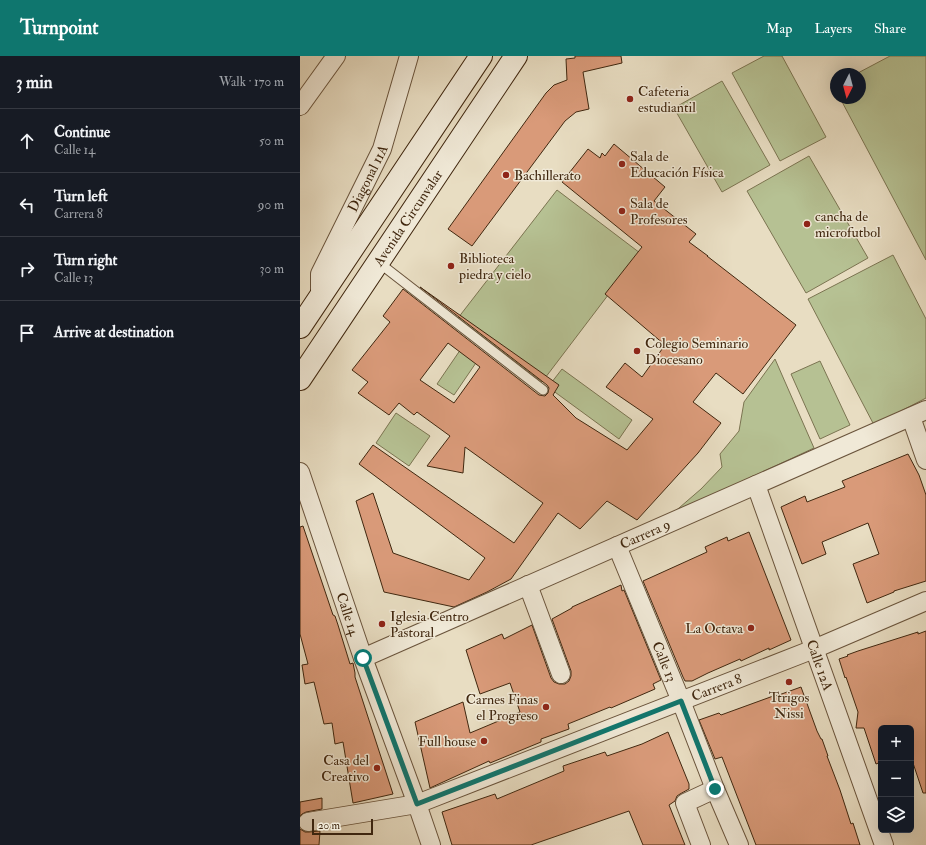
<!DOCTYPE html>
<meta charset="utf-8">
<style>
:root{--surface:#171b24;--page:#20242c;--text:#f1f3f6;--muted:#9ea1a6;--line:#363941;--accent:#0f766e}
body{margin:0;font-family:"IM FELL Double Pica",serif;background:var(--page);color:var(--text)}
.controls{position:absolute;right:12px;bottom:12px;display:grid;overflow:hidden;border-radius:6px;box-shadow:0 4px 16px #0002}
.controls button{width:36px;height:36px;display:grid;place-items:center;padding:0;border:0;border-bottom:1px solid var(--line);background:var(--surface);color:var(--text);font:20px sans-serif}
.compass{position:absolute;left:530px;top:12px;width:36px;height:36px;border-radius:50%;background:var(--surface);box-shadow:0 4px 16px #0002;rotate:186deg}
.scale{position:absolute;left:12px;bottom:10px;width:61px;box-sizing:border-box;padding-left:4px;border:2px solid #40270f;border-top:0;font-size:11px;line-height:14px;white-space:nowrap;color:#40270f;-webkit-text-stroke:3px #f0e9d7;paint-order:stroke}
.stop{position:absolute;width:12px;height:12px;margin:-9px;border:3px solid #0f766e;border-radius:50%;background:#fff}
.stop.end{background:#0f766e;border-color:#fff;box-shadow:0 1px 4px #0008}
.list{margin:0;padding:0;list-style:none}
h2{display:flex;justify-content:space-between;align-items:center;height:52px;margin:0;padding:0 16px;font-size:17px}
h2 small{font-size:13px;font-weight:400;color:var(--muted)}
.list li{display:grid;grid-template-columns:26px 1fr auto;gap:12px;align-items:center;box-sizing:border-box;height:64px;padding:0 16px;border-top:1px solid var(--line)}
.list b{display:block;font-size:15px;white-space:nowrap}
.list p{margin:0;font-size:13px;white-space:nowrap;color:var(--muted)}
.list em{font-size:13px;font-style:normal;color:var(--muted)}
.icon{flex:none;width:22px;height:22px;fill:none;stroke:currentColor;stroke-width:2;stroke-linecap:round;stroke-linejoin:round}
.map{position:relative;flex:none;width:626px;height:789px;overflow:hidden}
header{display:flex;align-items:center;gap:24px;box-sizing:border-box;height:56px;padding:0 20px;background:var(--accent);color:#fff}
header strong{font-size:19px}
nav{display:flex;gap:22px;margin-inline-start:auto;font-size:14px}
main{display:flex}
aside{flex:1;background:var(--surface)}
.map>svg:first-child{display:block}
</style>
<header>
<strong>Turnpoint</strong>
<nav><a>Map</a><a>Layers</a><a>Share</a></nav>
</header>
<main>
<aside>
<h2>3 min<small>Walk · 170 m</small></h2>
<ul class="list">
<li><svg class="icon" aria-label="ahead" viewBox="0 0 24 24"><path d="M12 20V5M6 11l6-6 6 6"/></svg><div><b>Continue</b><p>Calle 14</p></div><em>50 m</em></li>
<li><svg class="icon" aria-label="left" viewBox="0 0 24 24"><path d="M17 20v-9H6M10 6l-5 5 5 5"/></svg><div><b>Turn left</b><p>Carrera 8</p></div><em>90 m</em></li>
<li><svg class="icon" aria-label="right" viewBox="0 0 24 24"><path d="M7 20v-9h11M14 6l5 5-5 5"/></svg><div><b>Turn right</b><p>Calle 13</p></div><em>30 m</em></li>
<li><svg class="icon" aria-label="arrive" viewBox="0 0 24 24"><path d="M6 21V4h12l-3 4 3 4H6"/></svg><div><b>Arrive at destination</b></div></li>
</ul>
</aside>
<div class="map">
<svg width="626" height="789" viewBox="0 0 626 789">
<rect width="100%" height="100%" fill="#e8ddc2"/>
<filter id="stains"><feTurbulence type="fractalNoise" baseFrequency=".005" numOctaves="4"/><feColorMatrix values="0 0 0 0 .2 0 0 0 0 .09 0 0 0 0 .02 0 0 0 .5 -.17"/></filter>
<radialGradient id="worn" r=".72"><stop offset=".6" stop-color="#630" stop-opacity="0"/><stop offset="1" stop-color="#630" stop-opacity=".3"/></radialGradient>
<path fill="#b6c193" stroke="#7b7451" d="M464 0H482L526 81 480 105 432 17Z
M590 0H626V204L540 42H560V18H556Z
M422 25 470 109 422 136 374 52Z
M509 100 568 202 506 237 447 135Z
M257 134 340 197 242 326 158 262Z
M593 199 626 263V342L574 369 508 243Z
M165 287 182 298 154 339 137 328Z
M475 303 514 392 372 458 401 433 422 411 420 398 439 375 444 346Z
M520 305 550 369 520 383 491 318Z
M262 313 332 364 319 383 248 331Z
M96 357 130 380 109 410 76 387Z"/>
<path fill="#d99a79" stroke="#40270f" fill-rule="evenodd" d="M275 0H321L322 7 283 16 289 53 276 56 265 65 172 190 148 173 246 37 254 29 267 24 266 3 275 2Z
M314 88 365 131 354 145 396 178 389 186 408 200H407L496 269 443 338 416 317 393 346 421 367 398 397 337 464 307 445 280 473 258 457 211 523 187 536 154 551 84 536 56 445 73 437 93 497 169 524 185 502 59 408 73 389 214 487 243 447 165 391 163 417 127 410 150 380 117 356 114 359 99 347 89 359 58 337 68 326 52 314 90 266 83 260 103 233 239 339 245 340 248 337 249 332 247 329 120 231 259 329 253 339 276 362 327 394 353 363 306 331 325 307 342 321 365 289 305 238 342 191 262 126 288 93 300 102 302 97 305 100ZM148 287 180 311 154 347 120 324Z
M608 398 619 419 626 439V525L594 535V536L567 547 553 508 579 498 568 467 522 486 526 498 502 508 481 451 505 440 507 446 545 431 542 425Z
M3 470 33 559 35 560 38 569 50 608 53 607 55 617V621L93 738 53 747 43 686 35 688 32 667 24 668 14 626 5 628 2 609 8 608 0 578V471Z
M449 476 491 584 469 594V592L441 605 440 603 408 617 392 625H385L383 621 343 525 407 496 405 491 427 481 428 485Z
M321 529 322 535 324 534 361 624 353 628 355 633 311 652 310 651 268 668 269 673 241 683V686L190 707 189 705 130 732 115 666 163 646 170 677 220 656 210 627 180 638 166 594 202 578 204 583 232 569 251 622 254 626 259 628H265L269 625 271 620V615L252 563 272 552V551Z
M626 575V737H623L611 701V672H581V706L576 708 564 672H556L558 656 546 621 545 622 539 603 548 600 547 599 558 595 618 576V578Z
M501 631 517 675 521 683H522L528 700H527L540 734 551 768 553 767 560 789H456L422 701 415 703 399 664 419 657 421 659 476 639V640Z
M368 676 389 728V733L380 738 377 740 375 745 369 749 385 789H343L329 755 231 789H152L142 756 195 738 197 743 264 715 263 710 305 696 307 700 342 688Z
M22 742V753L6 756 2 758 0 760V746Z
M0 773 5 776H9L20 775 19 789H0Z"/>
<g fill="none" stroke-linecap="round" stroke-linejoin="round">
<defs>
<path id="lane" d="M78 206 243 334"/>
<g id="street">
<path d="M0 50 36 0"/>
<path id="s1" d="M20 241V218L82 93 109 0"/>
<path d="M611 361 626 404"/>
<path id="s2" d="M0 416 63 602 117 748 131 789"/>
<path id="s3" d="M456 429 584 789"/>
<path id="s4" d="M317 490 381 645 415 733 439 789"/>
<path d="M228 529 261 618"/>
<path id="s5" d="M63 602 626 354"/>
<path id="s6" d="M8 766 117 748 514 593 626 545"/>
<path d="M401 789 385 747 415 733"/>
</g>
<g id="secondary">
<path d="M0 271 181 0"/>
<path id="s7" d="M0 323 216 0"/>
</g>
</defs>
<use href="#lane" stroke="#6a543c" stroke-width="11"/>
<use href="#street" stroke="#6a543c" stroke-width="20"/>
<use href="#secondary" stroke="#40270f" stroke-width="24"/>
<use href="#lane" stroke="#f0e9d7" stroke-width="9"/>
<use href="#street" stroke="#f0e9d7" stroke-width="18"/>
<use href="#secondary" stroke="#f0e9d7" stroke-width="22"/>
</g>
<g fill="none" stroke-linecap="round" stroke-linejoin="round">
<path stroke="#0f766e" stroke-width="5" d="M63 602 117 748 381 645 415 733"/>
</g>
<g fill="#8f2418" stroke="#f0e9d7" stroke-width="1.5">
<circle cx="330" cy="43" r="4"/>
<circle cx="322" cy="108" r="4"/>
<circle cx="206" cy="119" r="4"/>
<circle cx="322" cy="155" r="4"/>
<circle cx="507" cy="168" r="4"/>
<circle cx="151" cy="210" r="4"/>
<circle cx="337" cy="295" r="4"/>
<circle cx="82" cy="568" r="4"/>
<circle cx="451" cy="572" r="4"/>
<circle cx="489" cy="626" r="4"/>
<circle cx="246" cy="651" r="4"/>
<circle cx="184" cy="685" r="4"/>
<circle cx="77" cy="712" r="4"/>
</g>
<g text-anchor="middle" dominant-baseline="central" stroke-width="3" stroke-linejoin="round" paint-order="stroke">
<g font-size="14" fill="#40270f" stroke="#f0e9d7" text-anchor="start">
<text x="338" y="35">Cafeteria<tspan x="338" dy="16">estudiantil</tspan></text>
<text x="330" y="100">Sala de<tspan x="330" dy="16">Educación Física</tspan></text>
<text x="214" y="119">Bachillerato</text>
<text x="330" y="147">Sala de<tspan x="330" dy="16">Profesores</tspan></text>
<text x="515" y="160">cancha de<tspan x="515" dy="16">microfutbol</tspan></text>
<text x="159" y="202">Biblioteca<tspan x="159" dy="16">piedra y cielo</tspan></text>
<text x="345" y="287">Colegio Seminario<tspan x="345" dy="16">Diocesano</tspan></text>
<text x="90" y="560">Iglesia Centro<tspan x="90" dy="16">Pastoral</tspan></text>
<text x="443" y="572" text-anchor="end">La Octava</text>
<text x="489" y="641" text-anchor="middle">Ttrigos<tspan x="489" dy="16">Nissi</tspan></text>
<text x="238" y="643" text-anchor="end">Carnes Finas<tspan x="238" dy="16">el Progreso</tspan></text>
<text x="176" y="685" text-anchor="end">Full house</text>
<text x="69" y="704" text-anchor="end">Casa del<tspan x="69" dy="16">Creativo</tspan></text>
</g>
<g font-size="14" fill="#40270f" stroke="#f0e9d7">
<text stroke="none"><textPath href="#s1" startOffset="130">Diagonal 11A</textPath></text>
<text stroke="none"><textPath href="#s7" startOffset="194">Avenida Circunvalar</textPath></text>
<text stroke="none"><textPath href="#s5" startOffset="308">Carrera 9</textPath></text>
<text stroke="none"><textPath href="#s2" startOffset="150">Calle 14</textPath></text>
<text stroke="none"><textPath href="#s4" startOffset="125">Calle 13</textPath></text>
<text stroke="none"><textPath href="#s3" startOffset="191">Calle 12A</textPath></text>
<text stroke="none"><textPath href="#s6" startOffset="432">Carrera 8</textPath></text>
</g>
</g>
<rect width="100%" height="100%" filter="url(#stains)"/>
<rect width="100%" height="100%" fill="url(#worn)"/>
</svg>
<div class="controls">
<button>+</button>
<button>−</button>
<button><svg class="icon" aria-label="layers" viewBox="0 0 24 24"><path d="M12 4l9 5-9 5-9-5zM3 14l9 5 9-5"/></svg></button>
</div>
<svg class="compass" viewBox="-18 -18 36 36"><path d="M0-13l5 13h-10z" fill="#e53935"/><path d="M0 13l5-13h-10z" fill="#9ea1a6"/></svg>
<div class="scale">20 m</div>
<div class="stop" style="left:63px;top:602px"></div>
<div class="stop end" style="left:415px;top:733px"></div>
</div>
</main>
